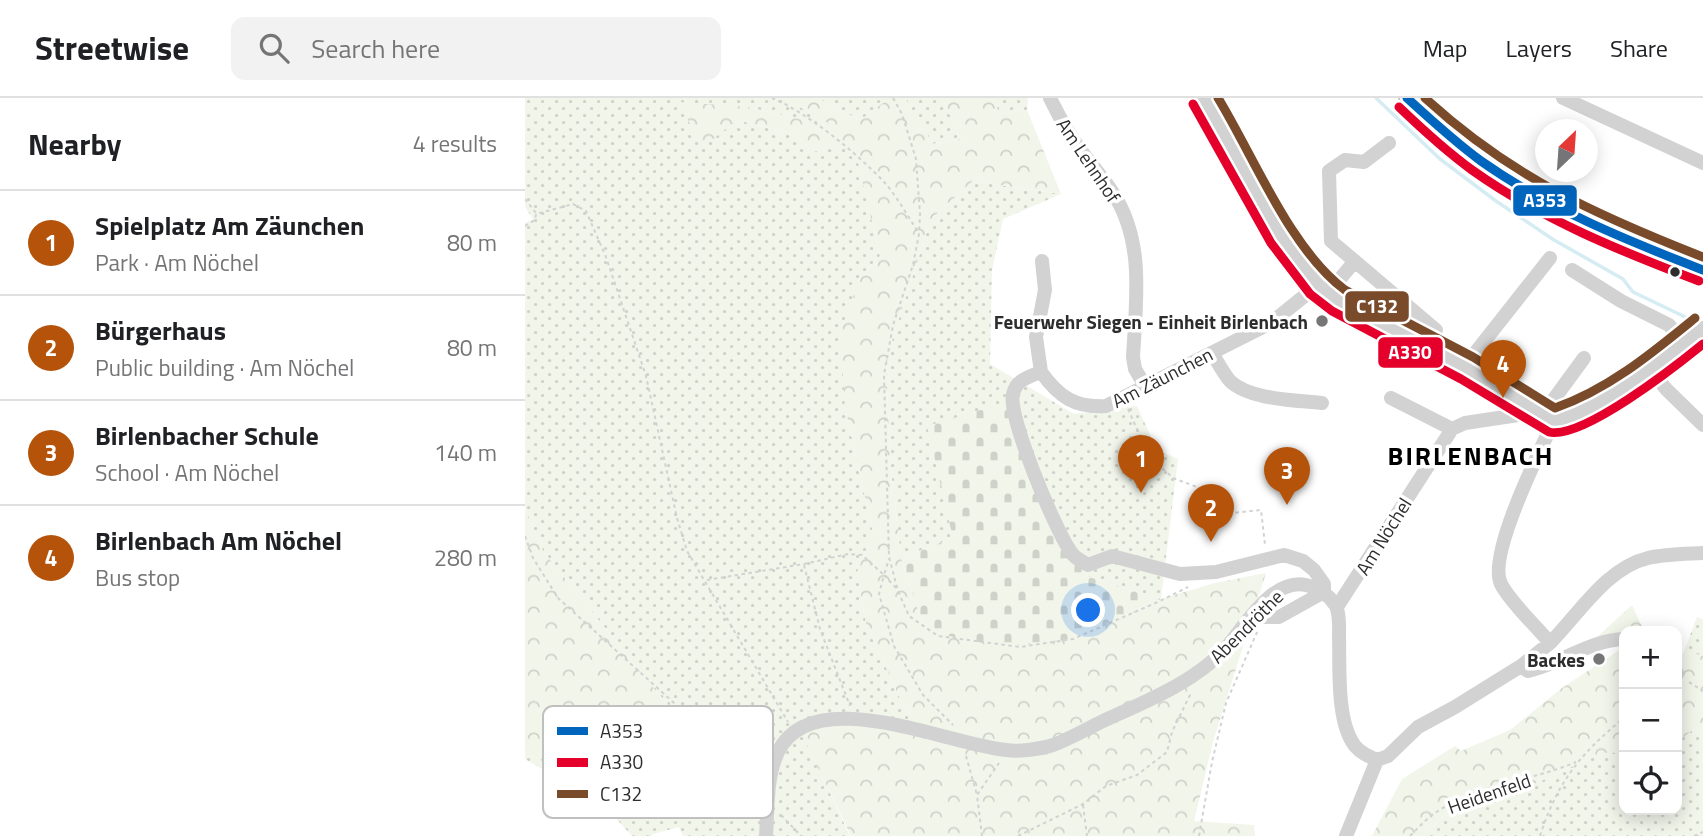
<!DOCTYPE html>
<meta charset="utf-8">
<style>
:root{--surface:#fff;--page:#f2f2f2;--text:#202124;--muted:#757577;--line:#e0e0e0;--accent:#b45309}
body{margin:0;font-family:"Titillium Web",sans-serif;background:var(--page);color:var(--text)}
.controls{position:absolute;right:21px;bottom:21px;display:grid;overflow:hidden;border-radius:14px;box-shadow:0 4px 18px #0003}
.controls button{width:63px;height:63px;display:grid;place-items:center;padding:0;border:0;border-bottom:2px solid var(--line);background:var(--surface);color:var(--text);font:35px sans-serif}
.compass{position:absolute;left:1010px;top:21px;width:63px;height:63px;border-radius:50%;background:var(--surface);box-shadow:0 4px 18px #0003;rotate:25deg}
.you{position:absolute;left:564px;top:513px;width:24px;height:24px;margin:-18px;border:5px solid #fff;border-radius:50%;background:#1a73e8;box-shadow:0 0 0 10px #1a73e833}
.badge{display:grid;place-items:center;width:46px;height:46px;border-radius:50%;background:var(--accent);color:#fff;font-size:23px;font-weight:700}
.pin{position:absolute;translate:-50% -58px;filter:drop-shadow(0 2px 4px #0008)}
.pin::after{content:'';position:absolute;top:37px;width:24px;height:21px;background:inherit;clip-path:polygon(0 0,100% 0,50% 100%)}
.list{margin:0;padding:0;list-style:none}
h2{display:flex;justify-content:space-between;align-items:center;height:91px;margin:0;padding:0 28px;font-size:30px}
h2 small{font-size:23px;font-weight:400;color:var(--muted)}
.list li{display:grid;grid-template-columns:46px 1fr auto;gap:21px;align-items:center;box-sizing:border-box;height:105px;padding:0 28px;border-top:2px solid var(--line)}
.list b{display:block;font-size:26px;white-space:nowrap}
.list p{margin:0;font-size:23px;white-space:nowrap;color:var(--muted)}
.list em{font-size:23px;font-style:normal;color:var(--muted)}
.icon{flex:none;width:38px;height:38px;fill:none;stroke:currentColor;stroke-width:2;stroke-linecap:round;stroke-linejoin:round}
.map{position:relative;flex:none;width:1178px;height:738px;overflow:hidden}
header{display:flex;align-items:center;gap:42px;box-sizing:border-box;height:98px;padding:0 35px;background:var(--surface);border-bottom:2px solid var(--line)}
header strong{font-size:33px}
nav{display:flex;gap:38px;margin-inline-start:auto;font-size:24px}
.search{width:490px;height:63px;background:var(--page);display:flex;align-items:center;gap:18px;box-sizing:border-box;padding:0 24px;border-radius:14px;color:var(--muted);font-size:26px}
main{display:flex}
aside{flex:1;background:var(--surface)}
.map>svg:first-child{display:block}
</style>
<header>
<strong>Streetwise</strong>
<div class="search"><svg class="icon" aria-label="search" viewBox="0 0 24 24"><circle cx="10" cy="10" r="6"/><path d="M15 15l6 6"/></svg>Search here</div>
<nav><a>Map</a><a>Layers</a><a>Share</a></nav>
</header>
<main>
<aside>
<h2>Nearby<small>4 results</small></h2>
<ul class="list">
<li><span class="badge">1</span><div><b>Spielplatz Am Zäunchen</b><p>Park · Am Nöchel</p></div><em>80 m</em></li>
<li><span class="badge">2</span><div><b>Bürgerhaus</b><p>Public building · Am Nöchel</p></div><em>80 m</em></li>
<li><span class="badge">3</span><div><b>Birlenbacher Schule</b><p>School · Am Nöchel</p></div><em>140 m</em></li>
<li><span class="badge">4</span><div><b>Birlenbach Am Nöchel</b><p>Bus stop</p></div><em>280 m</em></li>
</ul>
</aside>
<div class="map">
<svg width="1178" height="738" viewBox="0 0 1178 738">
<defs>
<pattern id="grass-dots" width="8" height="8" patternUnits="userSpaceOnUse" patternTransform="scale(1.75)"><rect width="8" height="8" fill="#f1f5ea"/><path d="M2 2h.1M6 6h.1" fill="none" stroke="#cfd2c9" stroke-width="1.8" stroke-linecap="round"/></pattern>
<pattern id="forest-crowns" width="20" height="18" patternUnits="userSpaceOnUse" patternTransform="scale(1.75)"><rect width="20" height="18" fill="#f1f5ea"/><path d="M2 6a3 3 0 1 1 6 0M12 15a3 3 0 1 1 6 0" fill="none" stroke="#cfd2c9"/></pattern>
<pattern id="cemetery-stones" width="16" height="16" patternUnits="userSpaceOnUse" patternTransform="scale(1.75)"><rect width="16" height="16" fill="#f1f5ea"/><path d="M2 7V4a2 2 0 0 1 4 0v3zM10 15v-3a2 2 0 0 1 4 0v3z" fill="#cfd2c9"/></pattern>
</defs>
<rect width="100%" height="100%" fill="#fff"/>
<path fill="url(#grass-dots)" d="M0 0H259L313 30 222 9 212 22 271 37 286 54 329 46 355 158 336 178 320 309 348 435 332 475 341 525 386 625 272 624 325 738H158L154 729 128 736 126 738H107L86 715 88 712 0 661V657L149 687 198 667 130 592 18 453 0 410V125L8 121 0 109Z
M292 0H360L362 3 335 22Z
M380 0H417L436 41 407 46Z
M467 0H503L502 12 475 16Z
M448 83 536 96 478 121 467 172 465 266 549 316 612 308 632 352 653 361 636 501 564 479 515 409 482 304 428 440 376 460 365 363 361 261 406 121Z
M1172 519 1178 521V558L1159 553Z
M1178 624V738H898L927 709 1000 690 1077 655 1099 654V712H1152V644Z"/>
<path fill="url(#forest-crowns)" d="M259 0H292L335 22 361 3 360 0H380L408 46 436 41 417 0H467L475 16 502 12 536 96 448 83 406 121 361 261 365 363 376 460 400 533 548 541 636 501 690 485 741 475 688 644 669 723 729 727 730 738H326L271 624 386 625 341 525 332 474 348 435 320 309 315 234 336 178 355 158 329 47 286 54 271 37 212 22 177 50 154 4 222 9 310 29Z
M0 410 18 453 130 592 198 667 149 687 0 657Z
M1107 507 1119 533H1099V654L1077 655 1000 690 927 709 898 738H847L877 681 930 648 936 653 985 632 1037 590 1099 549 1068 543Z
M1159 553 1178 558V624L1152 644V570Z"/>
<path fill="url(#cemetery-stones)" d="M482 304 515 409 564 479 636 501 548 541 473 548 400 533 376 460 428 440 402 328Z"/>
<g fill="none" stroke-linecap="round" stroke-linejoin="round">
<path stroke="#d5ecf2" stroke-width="3.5" d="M851 0 915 61 971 103 1029 142 1098 181 1108 194 1177 227"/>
<path stroke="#d2d2d2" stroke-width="2" stroke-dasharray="3.5 3.5" stroke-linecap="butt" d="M247 0C283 15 333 56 360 85 373 100 383 119 394 135
M368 0 377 16 391 61 395 116 394 136 388 167 368 227 359 277 364 459 373 493 384 518 413 538 495 549 548 541 635 503 663 489
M0 101 11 115
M0 128 10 122 11 116 48 106 61 113 81 159 121 278 152 420 162 453 263 624
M603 311 624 358 648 380 693 397 696 410 707 415 736 412 740 447
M0 438 8 460 33 500 170 624 231 690
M279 467 295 531 325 608
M182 482 279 466 323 456 337 457 359 477 364 461
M371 490 359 477 354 496 369 548 398 597 428 627
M1164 584 1178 593
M441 658 452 697
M558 707 562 738
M256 717 276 738
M457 738 452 697 474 665
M493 738 558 706 581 688 612 677 642 654 647 634 666 595
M674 738 687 664 701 605 733 532
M885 738C894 729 903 719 913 713 953 686 1007 683 1051 664
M1015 738C1032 684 1056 655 1099 620
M1169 738 1178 734"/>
<path stroke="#d2d2d2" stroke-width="14" d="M525 0C533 16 541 32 552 47 563 63 577 78 588 95 620 144 611 203 608 259L610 271 620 288
M679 0 704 42 756 138 793 187 813 202 942 270 1029 323C1086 306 1133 266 1178 230
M1038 0 1178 65
M864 45 839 64 820 62 804 73 806 143 911 232
M1047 172 1096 203 1144 227 1159 245
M803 195 830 163
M687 255C692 263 698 275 705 283 725 302 771 302 797 305
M942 270 950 255 1025 160
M1125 271 1141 291 1178 327
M516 274 511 239 520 192 517 163
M866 300 927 331
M1018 316 1059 260
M812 509 927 331 940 325 1000 316 1007 310
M726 519H754L799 494V486L789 472 778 463 759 457 691 474 655 476 587 458 563 467C557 463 549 460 546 454 531 434 482 317 488 296 491 282 503 279 516 274 534 299 550 310 581 308L746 225 793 187
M1025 545C1054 516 1081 470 1123 460 1141 456 1160 456 1178 455
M996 568 1003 573C1037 565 1065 542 1099 541
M1152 575V576
M241 738C243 711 241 679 253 654 287 583 424 647 481 652 494 654 516 651 528 647 544 641 560 632 576 624 617 605 667 586 699 552 719 530 747 479 781 487 794 490 804 497 811 508 815 516 814 529 814 539 815 568 811 624 830 648 836 655 843 658 852 662L863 658 893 629 930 609 996 568 1025 545C1012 529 985 504 976 486 962 458 1015 352 1029 323
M821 738 852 662"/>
<path stroke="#c5c5c5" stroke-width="18" d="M882 0C908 24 935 49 965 69 1031 114 1104 143 1178 172"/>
<defs>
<path id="bus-1" d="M882 0C906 22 930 44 956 63 1024 111 1101 142 1178 172"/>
<path id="bus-2" d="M668 6 746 145 785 196 807 213 936 281 1024 334C1057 342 1151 268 1178 246
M874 9C897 31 921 53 947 72 1016 121 1095 153 1174 183"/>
<path id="bus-3" d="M693 0C729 59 765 151 820 192L948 259 1030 310C1084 291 1127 255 1170 220
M900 0C986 79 1071 117 1178 159"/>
</defs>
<use href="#bus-1" stroke="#fff" stroke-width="14"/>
<use href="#bus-2" stroke="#fff" stroke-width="14"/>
<use href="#bus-3" stroke="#fff" stroke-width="14"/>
<use href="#bus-1" stroke="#0065bd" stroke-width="9"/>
<use href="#bus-2" stroke="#e4002b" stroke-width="9"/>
<use href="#bus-3" stroke="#7a4b2a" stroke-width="9"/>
</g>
<circle fill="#2d2d2d" stroke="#fff" stroke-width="2.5" cx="1150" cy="174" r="6"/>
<g fill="#767676" stroke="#fff" stroke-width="2.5">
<circle cx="797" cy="223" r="7"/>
<circle cx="1074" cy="561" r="7"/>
</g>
<g text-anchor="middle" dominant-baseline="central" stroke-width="7" stroke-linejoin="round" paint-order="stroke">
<g font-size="19" fill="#2d2d2d" stroke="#fff">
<text transform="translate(564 62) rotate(56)">Am Lehnhof</text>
<text transform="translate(637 279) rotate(-27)">Am Zäunchen</text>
<text transform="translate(858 438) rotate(-58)">Am Nöchel</text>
<text transform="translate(721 528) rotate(-45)">Abendröthe</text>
<text transform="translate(964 695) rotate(-19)">Heidenfeld</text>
</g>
<g font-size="19" font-weight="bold" fill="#2d2d2d" stroke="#fff" text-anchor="end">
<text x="783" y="223">Feuerwehr Siegen - Einheit Birlenbach</text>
<text x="1060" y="561">Backes</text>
</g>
<g font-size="26" font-weight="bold" letter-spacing="2" fill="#000" stroke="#fff">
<text x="946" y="357">BIRLENBACH</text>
</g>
</g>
<rect x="18" y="608" width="230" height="112" rx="10" fill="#fff" stroke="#c0c0c0" stroke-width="2"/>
<rect x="32" y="629" width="31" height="8" fill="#0065bd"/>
<rect x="32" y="660" width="31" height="9" fill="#e4002b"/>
<rect x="32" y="692" width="31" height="8" fill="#7a4b2a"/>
<g font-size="19" fill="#2d2d2d">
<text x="75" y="640">A353</text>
<text x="75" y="671">A330</text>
<text x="75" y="703">C132</text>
</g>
<g stroke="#fff" stroke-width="2.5">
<rect x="987" y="86" width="66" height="33" rx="7" fill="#0065bd"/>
<rect x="819" y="192" width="66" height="33" rx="7" fill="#7a4b2a"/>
<rect x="852" y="238" width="67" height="33" rx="7" fill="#e4002b"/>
</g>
<g font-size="19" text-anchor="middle" font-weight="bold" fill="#fff">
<text x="1020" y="109">A353</text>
<text x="852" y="215">C132</text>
<text x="885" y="261">A330</text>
</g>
</svg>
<div class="controls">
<button>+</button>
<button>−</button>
<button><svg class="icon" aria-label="locate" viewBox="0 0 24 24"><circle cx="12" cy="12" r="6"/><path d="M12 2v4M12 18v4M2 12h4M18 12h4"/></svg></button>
</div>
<svg class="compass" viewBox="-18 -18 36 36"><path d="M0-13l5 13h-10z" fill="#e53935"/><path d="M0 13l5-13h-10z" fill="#757577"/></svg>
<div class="you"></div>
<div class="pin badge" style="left:616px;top:395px">1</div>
<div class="pin badge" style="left:686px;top:444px">2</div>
<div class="pin badge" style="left:762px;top:407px">3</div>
<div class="pin badge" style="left:978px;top:300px">4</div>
</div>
</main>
